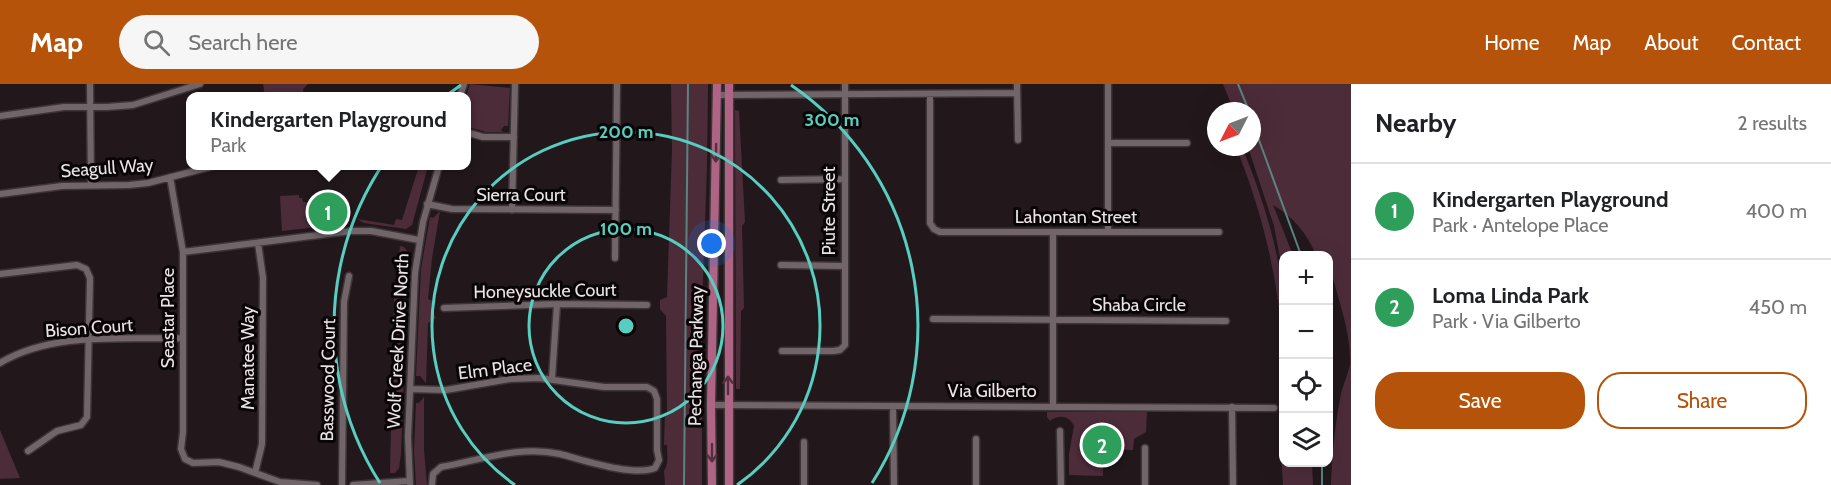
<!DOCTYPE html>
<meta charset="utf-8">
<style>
:root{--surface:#fff;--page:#f6f6f6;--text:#202124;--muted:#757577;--line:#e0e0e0;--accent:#b45309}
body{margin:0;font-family:Cabin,sans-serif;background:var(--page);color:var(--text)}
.controls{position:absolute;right:18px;bottom:18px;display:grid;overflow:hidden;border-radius:12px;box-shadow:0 6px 24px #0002}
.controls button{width:54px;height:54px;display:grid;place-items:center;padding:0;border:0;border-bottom:2px solid var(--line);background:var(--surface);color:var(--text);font:30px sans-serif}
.compass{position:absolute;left:1207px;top:18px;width:54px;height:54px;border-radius:50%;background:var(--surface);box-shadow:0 6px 24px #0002;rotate:228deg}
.you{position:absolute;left:712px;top:160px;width:21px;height:21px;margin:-15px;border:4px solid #fff;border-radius:50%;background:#1a73e8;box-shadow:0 0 0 9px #1a73e833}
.badge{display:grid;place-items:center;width:39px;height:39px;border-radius:50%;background:var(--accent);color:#fff;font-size:20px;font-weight:700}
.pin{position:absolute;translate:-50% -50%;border:3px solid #fff;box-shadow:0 2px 6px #0006}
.popup{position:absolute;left:186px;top:8px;width:285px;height:78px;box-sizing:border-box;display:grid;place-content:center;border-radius:12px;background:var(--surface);filter:drop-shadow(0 2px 4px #0005);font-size:20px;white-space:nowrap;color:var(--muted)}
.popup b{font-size:22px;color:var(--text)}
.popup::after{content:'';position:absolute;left:50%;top:100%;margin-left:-12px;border:12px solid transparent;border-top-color:var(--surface)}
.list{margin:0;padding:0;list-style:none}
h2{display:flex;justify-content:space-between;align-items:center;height:78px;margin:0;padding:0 24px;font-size:26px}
h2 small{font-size:20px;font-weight:400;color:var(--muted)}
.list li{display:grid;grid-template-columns:39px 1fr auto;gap:18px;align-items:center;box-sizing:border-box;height:96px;padding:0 24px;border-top:2px solid var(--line)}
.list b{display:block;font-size:22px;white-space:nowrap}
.list p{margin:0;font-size:20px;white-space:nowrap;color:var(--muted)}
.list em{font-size:20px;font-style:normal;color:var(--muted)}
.actions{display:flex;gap:12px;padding:18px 24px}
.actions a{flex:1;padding:14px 0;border:2px solid var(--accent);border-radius:24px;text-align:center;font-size:21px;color:var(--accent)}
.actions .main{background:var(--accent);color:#fff}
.icon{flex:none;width:33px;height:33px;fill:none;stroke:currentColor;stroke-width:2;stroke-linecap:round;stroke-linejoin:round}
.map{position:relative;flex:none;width:1351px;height:401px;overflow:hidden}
header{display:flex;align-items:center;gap:36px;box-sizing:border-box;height:84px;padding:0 30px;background:var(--accent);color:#fff}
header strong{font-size:28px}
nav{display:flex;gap:33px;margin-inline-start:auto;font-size:21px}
.search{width:420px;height:54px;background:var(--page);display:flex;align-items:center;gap:15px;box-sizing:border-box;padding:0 21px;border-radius:33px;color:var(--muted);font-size:22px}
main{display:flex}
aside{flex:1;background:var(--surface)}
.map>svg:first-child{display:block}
</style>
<header>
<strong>Map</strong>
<div class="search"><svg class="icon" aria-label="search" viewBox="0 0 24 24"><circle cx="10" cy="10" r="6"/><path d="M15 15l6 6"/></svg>Search here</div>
<nav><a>Home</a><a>Map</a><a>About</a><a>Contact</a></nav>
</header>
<main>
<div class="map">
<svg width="1351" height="401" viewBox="0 0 1351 401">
<rect width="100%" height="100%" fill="#22181c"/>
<path fill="#4d2c3a" d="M263 0H308L303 5 304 12H265Z
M470 0 510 4 508 42H504L501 46 503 48H486L468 43 469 39C462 28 466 12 470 0Z
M671 0H708L707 82 702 223V401H665L664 387C669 380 667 370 667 361H664L665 329 667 328 666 232 660 225V216L667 213 672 67Z
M1223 0H1351V401H1331C1332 370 1335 340 1341 310 1343 301 1350 285 1350 279 1351 251 1340 221 1333 194L1329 190 1328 171H1316C1307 150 1294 133 1273 121L1293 171H1284L1283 190 1274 142 1248 63H1252V27H1234Z
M735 26 739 27 745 138 742 142 744 224 741 227 740 305H736Z
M1236 63H1242C1261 109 1278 161 1283 211 1285 228 1284 246 1283 263 1278 193 1262 127 1236 63Z
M419 82H428L412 141 406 145 364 139 357 135 394 141 396 135 402 136Z
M299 111V114H302L303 118H306L307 122H314V118H318V114H322V111H343L349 117V136L344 140 282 147 280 112Z
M440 127 432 174 428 215 433 217 431 225 436 234 428 239 426 299 420 292H416L421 185 430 133 433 134Z
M400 162 404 163 408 168V184L401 370 399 384 395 389H390L394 214Z
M424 313V366L427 401H416L414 367 416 319H419Z
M1047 328H1147L1146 348 1134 355 1133 366 1103 365V392L1069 391V370L1074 342C1069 332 1059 330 1050 337L1047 333Z
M0 346 20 394 0 395Z
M1281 368H1283L1284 378 1312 379 1313 401H1283Z"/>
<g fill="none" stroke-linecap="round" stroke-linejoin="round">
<path stroke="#5a8480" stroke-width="2" d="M1238 0 1249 27
M1252 37 1301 171
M1322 378V401
M684 401 688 0"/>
<defs>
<path id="minor" d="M90 0 91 101
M1017 0 1018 56
M1108 0V147
M718 11 1017 9
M930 11V139L934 145 940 148H1219
M460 12 464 0
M0 32 64 23H107L133 21 200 0
M466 48 483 53H514
M1108 59H1187
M170 93 183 168V348L181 365 185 375 193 379 219 378 239 383 280 398 317 401
M781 96 844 95
M0 110 62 102 129 101 148 99 214 82
M427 120 452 125 616 126
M512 126 515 0
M1053 148V322
M183 168 351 147H371L419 156
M615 174 617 0
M781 181 844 182
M0 190 77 181 86 185 90 194 87 333 81 341 57 347 28 367
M444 224 557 220 647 221
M933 235 1226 237
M782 267H833L840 266 845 261V0
M0 279C54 247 123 256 183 254
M552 294 557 220
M410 305 446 306 510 295 539 294 604 303H647L654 307 657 315V366L659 376 655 384C633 393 584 376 560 370 519 361 481 376 441 383L433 390 432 401
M711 321 1274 324
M893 322 894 401
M1232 323 1233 401
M1060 347 1061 401
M1145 364V401
M255 389 262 360 263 194 258 159
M342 401 344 218 349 192
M353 401 409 397
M410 401 408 353 415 189 423 138 439 82
M804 401V358
M976 401V355"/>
<path id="major" d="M712 401 711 321 717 0
M729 401V0"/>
</defs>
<use href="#minor" stroke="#3c3537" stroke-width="9"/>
<use href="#major" stroke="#3c3537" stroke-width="11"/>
<use href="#minor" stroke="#726569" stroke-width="6"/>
<use href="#major" stroke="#af6485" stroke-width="8"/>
</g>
<defs><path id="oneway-shaft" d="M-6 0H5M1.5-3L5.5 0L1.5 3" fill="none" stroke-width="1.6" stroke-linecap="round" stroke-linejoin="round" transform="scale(1.5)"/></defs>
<g stroke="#54303f">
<use href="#oneway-shaft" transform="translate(716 69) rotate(91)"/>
<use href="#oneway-shaft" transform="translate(728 301) rotate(-90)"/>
<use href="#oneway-shaft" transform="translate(712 369) rotate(90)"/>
</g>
<g fill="none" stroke="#58cec0" stroke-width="3">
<circle cx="626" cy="242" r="97"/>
<path d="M515 401A194 194 0 1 1 737 401"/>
<path d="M380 399A292 292 0 0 1 461 1M791 1A292 292 0 0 1 872 399"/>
</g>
<g text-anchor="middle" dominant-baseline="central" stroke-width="6" stroke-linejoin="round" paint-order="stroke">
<g font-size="18" fill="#ebe3e6" stroke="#090506">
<text transform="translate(107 84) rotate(-4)">Seagull Way</text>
<text x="521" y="111">Sierra Court</text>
<text transform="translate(829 127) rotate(-90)">Piute Street</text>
<text x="1076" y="133">Lahontan Street</text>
<text transform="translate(545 207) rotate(-1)">Honeysuckle Court</text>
<text x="1139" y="221">Shaba Circle</text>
<text transform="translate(168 234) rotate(-90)">Seastar Place</text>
<text transform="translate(89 244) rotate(-4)">Bison Court</text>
<text transform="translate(398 257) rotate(-87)">Wolf Creek Drive North</text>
<text transform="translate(696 272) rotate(-89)">Pechanga Parkway</text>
<text transform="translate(248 274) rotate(-90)">Manatee Way</text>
<text transform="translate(495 285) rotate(-7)">Elm Place</text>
<text transform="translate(328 296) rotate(-89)">Basswood Court</text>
<text x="992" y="307">Via Gilberto</text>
</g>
</g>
<circle cx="626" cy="242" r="9" fill="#58cec0" stroke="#090506" stroke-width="3"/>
<g font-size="18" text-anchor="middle" font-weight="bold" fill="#58cec0" stroke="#090506" stroke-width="6" stroke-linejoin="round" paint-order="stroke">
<text x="832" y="42">300 m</text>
<text x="626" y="54">200 m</text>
<text x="626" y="151">100 m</text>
</g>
</svg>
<div class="controls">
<button>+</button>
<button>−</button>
<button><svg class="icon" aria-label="locate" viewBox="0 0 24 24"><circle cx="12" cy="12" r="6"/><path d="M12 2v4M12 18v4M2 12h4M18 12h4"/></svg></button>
<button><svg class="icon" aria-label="layers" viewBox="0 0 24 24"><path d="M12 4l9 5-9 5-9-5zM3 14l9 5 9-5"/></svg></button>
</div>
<svg class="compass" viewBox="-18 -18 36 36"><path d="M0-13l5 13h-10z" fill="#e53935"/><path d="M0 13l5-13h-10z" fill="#757577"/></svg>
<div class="you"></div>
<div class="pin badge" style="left:328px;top:128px;background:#2e9e5b">1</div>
<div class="popup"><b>Kindergarten Playground</b>Park</div>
<div class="pin badge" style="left:1102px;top:361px;background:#2e9e5b">2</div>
</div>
<aside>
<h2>Nearby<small>2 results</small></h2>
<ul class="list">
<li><span class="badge" style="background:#2e9e5b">1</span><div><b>Kindergarten Playground</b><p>Park · Antelope Place</p></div><em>400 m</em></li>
<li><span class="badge" style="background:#2e9e5b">2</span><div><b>Loma Linda Park</b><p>Park · Via Gilberto</p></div><em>450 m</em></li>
</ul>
<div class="actions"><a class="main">Save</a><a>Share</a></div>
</aside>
</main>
